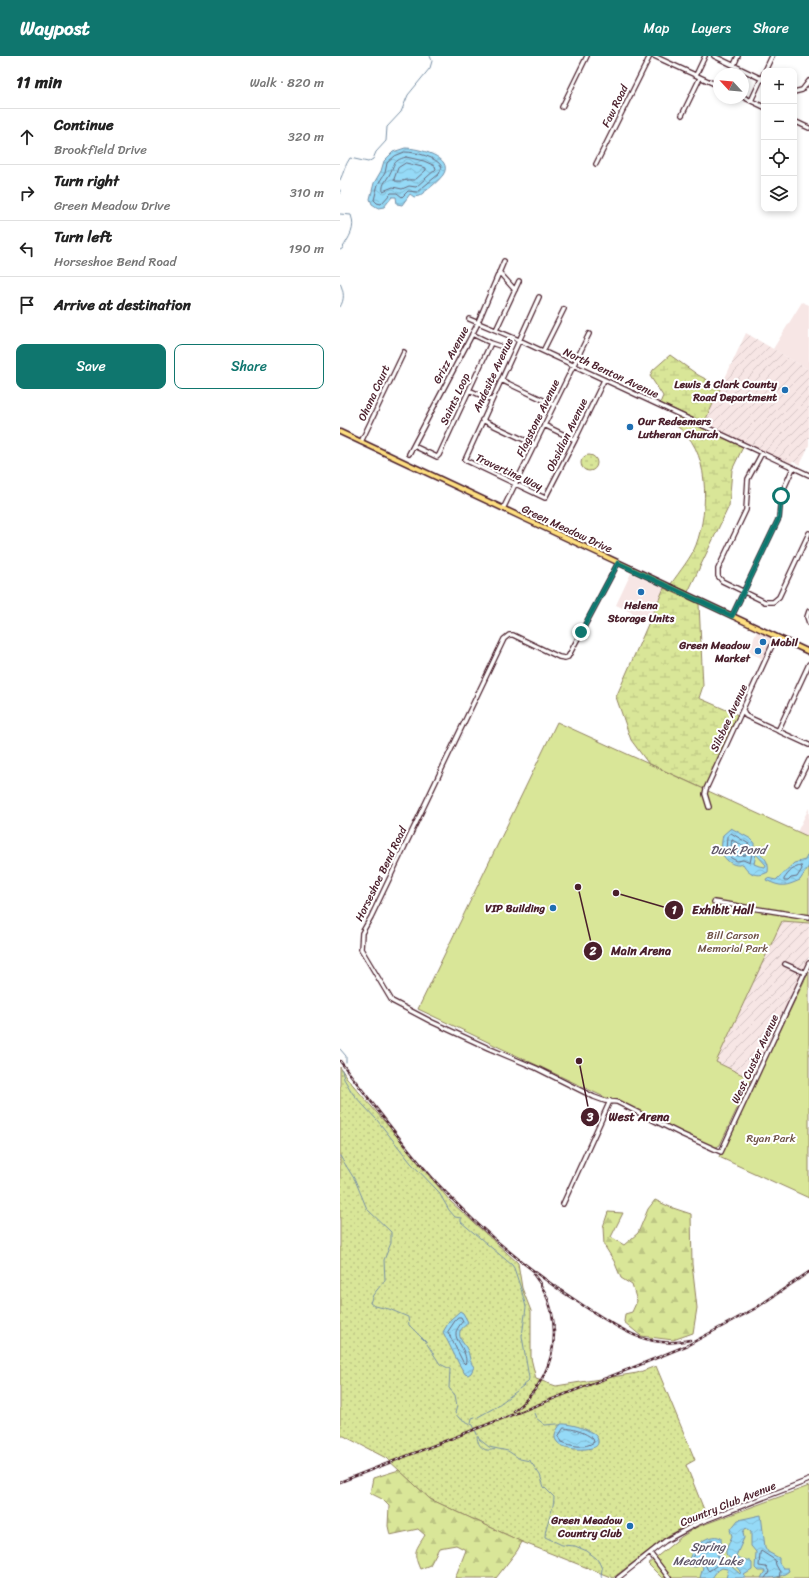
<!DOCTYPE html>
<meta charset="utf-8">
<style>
:root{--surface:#fff;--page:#f2f2f2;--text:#222;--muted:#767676;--line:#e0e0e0;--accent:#0f766e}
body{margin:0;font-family:Sriracha,sans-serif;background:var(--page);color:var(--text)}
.controls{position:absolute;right:12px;top:12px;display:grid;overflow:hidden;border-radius:8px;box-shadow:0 2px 6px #0003}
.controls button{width:36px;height:36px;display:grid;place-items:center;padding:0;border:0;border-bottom:1px solid var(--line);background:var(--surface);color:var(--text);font:20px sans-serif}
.compass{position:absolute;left:373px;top:12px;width:36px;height:36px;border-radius:50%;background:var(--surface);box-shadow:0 2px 6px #0003;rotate:296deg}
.stop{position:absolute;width:12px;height:12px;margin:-9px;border:3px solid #0f766e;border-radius:50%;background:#fff}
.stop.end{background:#0f766e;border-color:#fff;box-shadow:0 1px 4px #0008}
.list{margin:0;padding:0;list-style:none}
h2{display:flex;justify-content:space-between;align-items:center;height:52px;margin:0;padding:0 16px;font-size:17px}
h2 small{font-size:13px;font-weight:400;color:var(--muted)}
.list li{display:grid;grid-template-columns:26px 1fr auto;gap:12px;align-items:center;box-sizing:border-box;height:56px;padding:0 16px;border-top:1px solid var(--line)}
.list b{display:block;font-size:15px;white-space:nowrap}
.list p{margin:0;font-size:13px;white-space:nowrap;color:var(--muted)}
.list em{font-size:13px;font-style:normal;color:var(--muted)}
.actions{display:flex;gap:8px;padding:12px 16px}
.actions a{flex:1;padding:9px 0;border:1px solid var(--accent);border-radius:8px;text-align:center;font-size:14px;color:var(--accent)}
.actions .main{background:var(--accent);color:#fff}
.icon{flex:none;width:22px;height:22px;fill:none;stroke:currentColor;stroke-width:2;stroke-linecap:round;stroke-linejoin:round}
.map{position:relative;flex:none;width:469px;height:1522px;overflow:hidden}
header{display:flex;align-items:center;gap:24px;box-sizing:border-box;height:56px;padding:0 20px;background:var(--accent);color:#fff}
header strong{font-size:19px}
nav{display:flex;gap:22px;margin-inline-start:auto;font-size:14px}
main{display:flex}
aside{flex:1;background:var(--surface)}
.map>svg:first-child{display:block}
</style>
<header>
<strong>Waypost</strong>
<nav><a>Map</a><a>Layers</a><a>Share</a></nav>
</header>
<main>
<aside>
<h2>11 min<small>Walk · 820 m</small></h2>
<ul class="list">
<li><svg class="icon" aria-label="ahead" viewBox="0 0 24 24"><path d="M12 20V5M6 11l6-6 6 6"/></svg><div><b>Continue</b><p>Brookfield Drive</p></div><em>320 m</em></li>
<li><svg class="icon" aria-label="right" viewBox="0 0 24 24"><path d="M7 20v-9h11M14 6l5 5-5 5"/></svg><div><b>Turn right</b><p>Green Meadow Drive</p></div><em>310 m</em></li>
<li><svg class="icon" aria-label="left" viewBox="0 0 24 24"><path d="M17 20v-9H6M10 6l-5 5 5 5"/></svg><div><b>Turn left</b><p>Horseshoe Bend Road</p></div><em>190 m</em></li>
<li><svg class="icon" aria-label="arrive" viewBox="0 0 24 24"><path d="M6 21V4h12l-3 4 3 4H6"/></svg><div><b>Arrive at destination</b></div></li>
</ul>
<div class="actions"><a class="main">Save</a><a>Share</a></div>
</aside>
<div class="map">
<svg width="469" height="1522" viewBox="0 0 469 1522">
<defs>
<pattern id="industrial-furrows" width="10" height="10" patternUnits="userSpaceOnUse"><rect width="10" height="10" fill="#f7e6e5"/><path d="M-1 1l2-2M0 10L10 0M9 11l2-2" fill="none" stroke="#d5c5c5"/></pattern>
<pattern id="grass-dots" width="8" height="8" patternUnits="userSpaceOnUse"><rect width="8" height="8" fill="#d9e698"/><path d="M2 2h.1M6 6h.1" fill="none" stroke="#bcc583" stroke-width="1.8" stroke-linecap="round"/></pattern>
<pattern id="forest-firs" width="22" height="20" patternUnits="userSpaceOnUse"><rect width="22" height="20" fill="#d9e698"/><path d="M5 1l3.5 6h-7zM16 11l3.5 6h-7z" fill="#bcc583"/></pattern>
<pattern id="wetland-marsh" width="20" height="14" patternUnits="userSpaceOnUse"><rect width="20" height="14" fill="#d9e698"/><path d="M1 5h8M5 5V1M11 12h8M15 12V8" fill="none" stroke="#bcc583"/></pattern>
<pattern id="water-waves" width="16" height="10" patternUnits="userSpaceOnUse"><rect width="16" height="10" fill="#95daf7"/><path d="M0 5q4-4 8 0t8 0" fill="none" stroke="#82bbd4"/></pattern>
</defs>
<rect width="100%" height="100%" fill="#fff"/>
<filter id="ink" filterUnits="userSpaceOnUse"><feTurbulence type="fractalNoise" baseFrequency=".025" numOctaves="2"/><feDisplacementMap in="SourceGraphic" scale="8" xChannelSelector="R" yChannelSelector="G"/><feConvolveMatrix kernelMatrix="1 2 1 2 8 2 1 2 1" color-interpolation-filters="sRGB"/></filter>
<g filter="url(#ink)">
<path fill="#f7e6e5" d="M462 246 469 249V314L433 293Z
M291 517 324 532 309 565 276 549Z
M417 575 433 583 423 603 408 596Z
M469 752V781L457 776Z"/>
<path fill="url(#industrial-furrows)" d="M406 277 469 314V389L460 409 454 406 449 407 364 367Z
M442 865 469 867V901L411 1023 376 1006Z"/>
<path fill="url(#grass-dots)" stroke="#928262" d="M241 407a8 8 0 1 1 16 0a8 8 0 1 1-16 0Z
M0 1011 7 1022 74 1100 110 1145 178 1207 182 1232 191 1255V1302L196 1323 216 1330 297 1317 316 1310 355 1404 346 1409 367 1461 329 1479 273 1522 182 1486 90 1443 46 1402 4 1380H0Z"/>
<path fill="url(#forest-firs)" stroke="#928262" d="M315 1144 330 1151 351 1158 352 1208 357 1252 353 1277 333 1284 301 1280 284 1266 285 1258 292 1256 297 1245 292 1229 281 1222 274 1205 264 1189 263 1171 268 1156 283 1157 271 1181 284 1189 298 1177 308 1153Z
M59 1414 90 1443 182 1486 177 1495 156 1522H115L126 1494 116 1489 99 1492 90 1509 80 1513C72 1495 76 1494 85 1479L78 1473 50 1479 48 1470 49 1450 42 1443 30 1437 33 1422Z"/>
<path fill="url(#wetland-marsh)" stroke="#928262" d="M330 299 358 319 381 331 364 367 320 347 323 340 310 320 313 314Z
M339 361 403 391 392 414 389 450 348 536 331 528C339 516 351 502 356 489 369 454 371 391 335 369Z
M324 532 359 548 363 630 359 642 398 659 364 733 308 707 291 684 276 641Z"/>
<path fill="#d9e698" stroke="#928262" d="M217 666 469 781V867L442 865 376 1006 411 1023 380 1089 375 1092 370 1091 78 953Z
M469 915V1142L379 1101Z
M469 1430V1522H322L308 1508 341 1481 357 1471Z"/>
<path fill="url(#water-waves)" stroke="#778fa5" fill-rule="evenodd" d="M65 92C78 92 115 101 103 119 97 127 87 134 79 140L74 141 70 138 62 149 57 148 56 141H52L44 151 38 152 32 148 30 143 34 127 41 115 44 105 53 96Z
M391 772 411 783 414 786V793C422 799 430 804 428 816 417 822 409 818 403 808 395 812 383 804 382 795 381 789 382 784 383 779ZM416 798 426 809 425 811 419 810 414 808Z
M469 796V810L460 824C446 830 442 832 426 824L427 822 436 824 454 807 465 804Z
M120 1255 123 1257 128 1266C126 1270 122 1271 120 1275 118 1283 124 1287 127 1293 130 1299 129 1305 134 1311L131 1317 128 1319 125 1318 119 1308 103 1276 110 1264Z
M221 1368C230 1367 260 1375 258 1386 258 1390 255 1391 252 1392 236 1396 201 1391 221 1368Z
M421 1459 425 1491 428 1496 439 1502V1507L443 1512H448L449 1515C441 1522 432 1522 421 1522L425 1515H418L415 1512 416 1496 411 1490V1476L406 1472 403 1476 404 1482 396 1500C401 1505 408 1502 412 1507V1514L404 1519 406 1522H386L388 1515 387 1513 382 1512 377 1515 372 1522H360L363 1511 360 1508 356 1511 349 1510C346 1496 367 1475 381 1482L382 1502 400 1518 401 1515 386 1498V1494L392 1480 390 1474 398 1464Z"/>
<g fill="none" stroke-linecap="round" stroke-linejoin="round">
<path stroke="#686a7d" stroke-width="1" d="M65 96C76 96 97 101 102 111L99 118 77 136 68 135 62 141 57 137H51L41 148 37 147 34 144 38 128 45 117 47 107 55 100Z
M66 101 84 105 95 110 96 113 76 131 69 130 62 133 53 131 43 135C42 129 45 126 48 121 55 110 51 105 66 101Z
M66 107 86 112V114L75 124C67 123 62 126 55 125L54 123 58 112Z
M391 777 409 788 412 797 410 807 403 804 397 805 391 802 386 795 387 781Z
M392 784 404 790 406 799 398 800C392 797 390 791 392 784Z
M461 810 462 813 457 821 451 822 448 825H444V823C449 816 453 811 461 810Z
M118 1261H121L123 1265C110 1280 118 1282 124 1296 125 1299 126 1302 126 1305L125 1308 123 1306 108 1276Z
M224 1372C234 1373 245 1376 253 1383L254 1386C245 1393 231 1390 222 1386L219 1380Z
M371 1484 377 1485 378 1500 380 1507 369 1515C365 1512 367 1505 359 1504L354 1507 352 1504 355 1498Z
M425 1522 428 1518 429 1515 426 1511 419 1510 420 1497 421 1495 435 1504 436 1509 440 1516 439 1522"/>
<path stroke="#778fa5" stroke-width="1" d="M0 124C4 116 5 109 10 102L28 106 33 103 36 96 46 85 47 71 61 56 68 39 90 12 92 5 90 0
M0 134V137
M0 158 11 159C16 173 9 181 2 193L0 194
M0 227C4 236 5 243 0 251
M0 993 6 1000V1006
M2 1014 4 1023 13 1038 37 1064 71 1107 98 1135 109 1154 115 1161 121 1162V1166L172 1209 174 1212 181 1233 186 1251 182 1280 189 1322 188 1326 179 1333
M0 1100 15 1124 27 1153 51 1176V1187L44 1204 45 1224 33 1239 30 1247 34 1250 49 1253 68 1261 69 1269 85 1285 100 1308 110 1313 109 1332 115 1339 117 1350 115 1357 119 1362 133 1369 139 1383 149 1391 168 1395 180 1403 190 1405 200 1419 204 1431 214 1441C214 1455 205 1468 205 1481L222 1489 235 1490 247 1495 256 1502 259 1506 262 1513 261 1520 262 1522
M194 1357 196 1362 205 1369 217 1368
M138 1361 154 1352 177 1335
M131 1367 132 1362 135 1361
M218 1369H220
M137 1381C138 1391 145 1397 155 1393"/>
<defs>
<path id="minor" d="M314 0 379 30
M374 0 424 24
M394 9 398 0
M425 15 432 0
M356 19 365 0
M454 36 462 34 469 25
M403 41 424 51
M411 45 424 17
M222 51 247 0
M342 59 360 22
M454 65 469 72
M256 108 310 0
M159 216 175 234
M199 241 125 404 205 442 235 384 264 324
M129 263 179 284 469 419
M156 274 179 225
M151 287 160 290
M203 295 224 253
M161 324 214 349
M129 334 151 344
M142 364 195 389
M204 369 235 384
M21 386 64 296
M74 390 97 401 99 399 151 287 132 278
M422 397 408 423 406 454 378 513V520L382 525 425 546H433L439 541 469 477
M69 398 136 271 164 205
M163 453 249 278
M278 507 228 601 225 602 219 601 173 579H169L164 583 31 861 22 877 21 893 52 945 92 966 148 992 196 1012 254 1041 265 1045 277 1046 341 1078 381 1096 469 907
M469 555 467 561 469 567
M392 560 439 462 441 439 453 412
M403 654 406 660 469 689
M438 675 469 608
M457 728 469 704
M369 751 365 738 366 733 436 581
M374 846 469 861
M445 908 465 917
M223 1148 270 1045
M310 1497 329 1522
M278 1522 325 1485 358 1467 469 1424"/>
<path id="major" d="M0 376 469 596"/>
</defs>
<use href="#minor" stroke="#4a1f2b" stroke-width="6"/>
<use href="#major" stroke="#4a1f2b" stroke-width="7"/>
<use href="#minor" stroke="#fff" stroke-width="3.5"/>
<use href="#major" stroke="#fedf80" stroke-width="4"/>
<defs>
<path id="rail" d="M0 1005C31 1045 62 1088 96 1126 140 1174 189 1215 244 1250 279 1272 307 1294 350 1284
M173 1355C217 1324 228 1262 194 1219
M0 1426 292 1312 348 1289 416 1252 469 1216"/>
</defs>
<use href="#rail" stroke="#4a1f2b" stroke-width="2.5"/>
<use href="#rail" stroke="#fff" stroke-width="1" stroke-dasharray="3" stroke-linecap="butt"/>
</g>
</g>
<g fill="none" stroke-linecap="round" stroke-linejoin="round" filter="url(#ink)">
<path stroke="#0f766e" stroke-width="5" d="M241 576 278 507 392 560 439 462 441 440"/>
</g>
<g fill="#1f6fb2" stroke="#fff" stroke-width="1.5">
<circle cx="445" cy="334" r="4"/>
<circle cx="290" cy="371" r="4"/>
<circle cx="301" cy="536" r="4"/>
<circle cx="423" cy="586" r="4"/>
<circle cx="418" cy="595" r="4"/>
<circle cx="213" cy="852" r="4"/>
<circle cx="290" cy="1470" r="4"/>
</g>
<g text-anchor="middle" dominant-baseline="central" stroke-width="4" stroke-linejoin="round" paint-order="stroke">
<g font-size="11" fill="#4a1f2b" stroke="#fff">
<text transform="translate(275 50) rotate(-64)">Faw Road</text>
<text transform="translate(111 299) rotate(-62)">Grizz Avenue</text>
<text transform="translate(271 317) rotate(25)">North Benton Avenue</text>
<text transform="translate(153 319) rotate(-65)">Andesite Avenue</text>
<text transform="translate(34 337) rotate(-65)">Ohana Court</text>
<text transform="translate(115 343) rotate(-65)">Saints Loop</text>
<text transform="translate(198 362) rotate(-64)">Flagstone Avenue</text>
<text transform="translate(227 379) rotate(-64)">Obsidian Avenue</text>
<text transform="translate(169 416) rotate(25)">Travertine Way</text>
<text transform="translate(227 473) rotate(25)">Green Meadow Drive</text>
<text transform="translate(389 662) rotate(-65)">Silsbee Avenue</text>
<text transform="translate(41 818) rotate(-64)">Horseshoe Bend Road</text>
<text transform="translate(415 1003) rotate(-65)">West Custer Avenue</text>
<text transform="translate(388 1448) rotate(-22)">Country Club Avenue</text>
</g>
<g font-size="11" font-weight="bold" fill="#4a1f2b" stroke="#fff" text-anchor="end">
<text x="437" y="328">Lewis &amp; Clark County<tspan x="437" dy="13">Road Department</tspan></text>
<text x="298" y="365" text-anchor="start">Our Redeemers<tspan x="298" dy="13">Lutheran Church</tspan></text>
<text x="301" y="549" text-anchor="middle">Helena<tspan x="301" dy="13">Storage Units</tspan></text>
<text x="431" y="586" text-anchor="start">Mobil</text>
<text x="410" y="589">Green Meadow<tspan x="410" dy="13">Market</tspan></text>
<text x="205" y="852">VIP Building</text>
<text x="282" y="1464">Green Meadow<tspan x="282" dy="13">Country Club</tspan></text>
</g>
<g font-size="11" fill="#6e5146" stroke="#fff">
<text x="393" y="879">Bill Carson<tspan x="393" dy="13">Memorial Park</tspan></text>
<text x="431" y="1082">Ryan Park</text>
</g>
<g font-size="12" font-style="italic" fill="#605768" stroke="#fff">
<text x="398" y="794">Duck Pond</text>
<text x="368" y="1491">Spring<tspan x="368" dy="14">Meadow Lake</tspan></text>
</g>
</g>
<path fill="none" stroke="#4a1f2b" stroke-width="1.5" d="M276 837L334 854M238 831L253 895M239 1005L250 1061"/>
<g fill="#4a1f2b" stroke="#fff" stroke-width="1.5">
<circle cx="276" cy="837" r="4"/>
<circle cx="238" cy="831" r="4"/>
<circle cx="239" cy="1005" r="4"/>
<circle cx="334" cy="854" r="10"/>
<circle cx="253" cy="895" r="10"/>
<circle cx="250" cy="1061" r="10"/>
</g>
<g font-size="12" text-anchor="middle" font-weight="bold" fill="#fff">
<text x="334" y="858">1</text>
<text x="253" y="899">2</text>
<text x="250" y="1065">3</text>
</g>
<g font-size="12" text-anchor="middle" font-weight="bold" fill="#4a1f2b" stroke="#fff" stroke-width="4" stroke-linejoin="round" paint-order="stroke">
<text x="383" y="858">Exhibit Hall</text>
<text x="301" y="899">Main Arena</text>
<text x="299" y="1065">West Arena</text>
</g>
</svg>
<div class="controls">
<button>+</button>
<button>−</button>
<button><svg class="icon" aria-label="locate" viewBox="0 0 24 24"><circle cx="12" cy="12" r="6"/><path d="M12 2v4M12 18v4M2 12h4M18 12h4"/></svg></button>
<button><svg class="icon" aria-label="layers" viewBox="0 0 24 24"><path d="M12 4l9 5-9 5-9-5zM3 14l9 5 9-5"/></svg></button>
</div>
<svg class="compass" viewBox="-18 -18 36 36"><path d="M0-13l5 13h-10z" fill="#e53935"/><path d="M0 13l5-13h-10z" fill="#767676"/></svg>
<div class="stop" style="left:441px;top:440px"></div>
<div class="stop end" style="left:241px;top:576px"></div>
</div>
</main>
